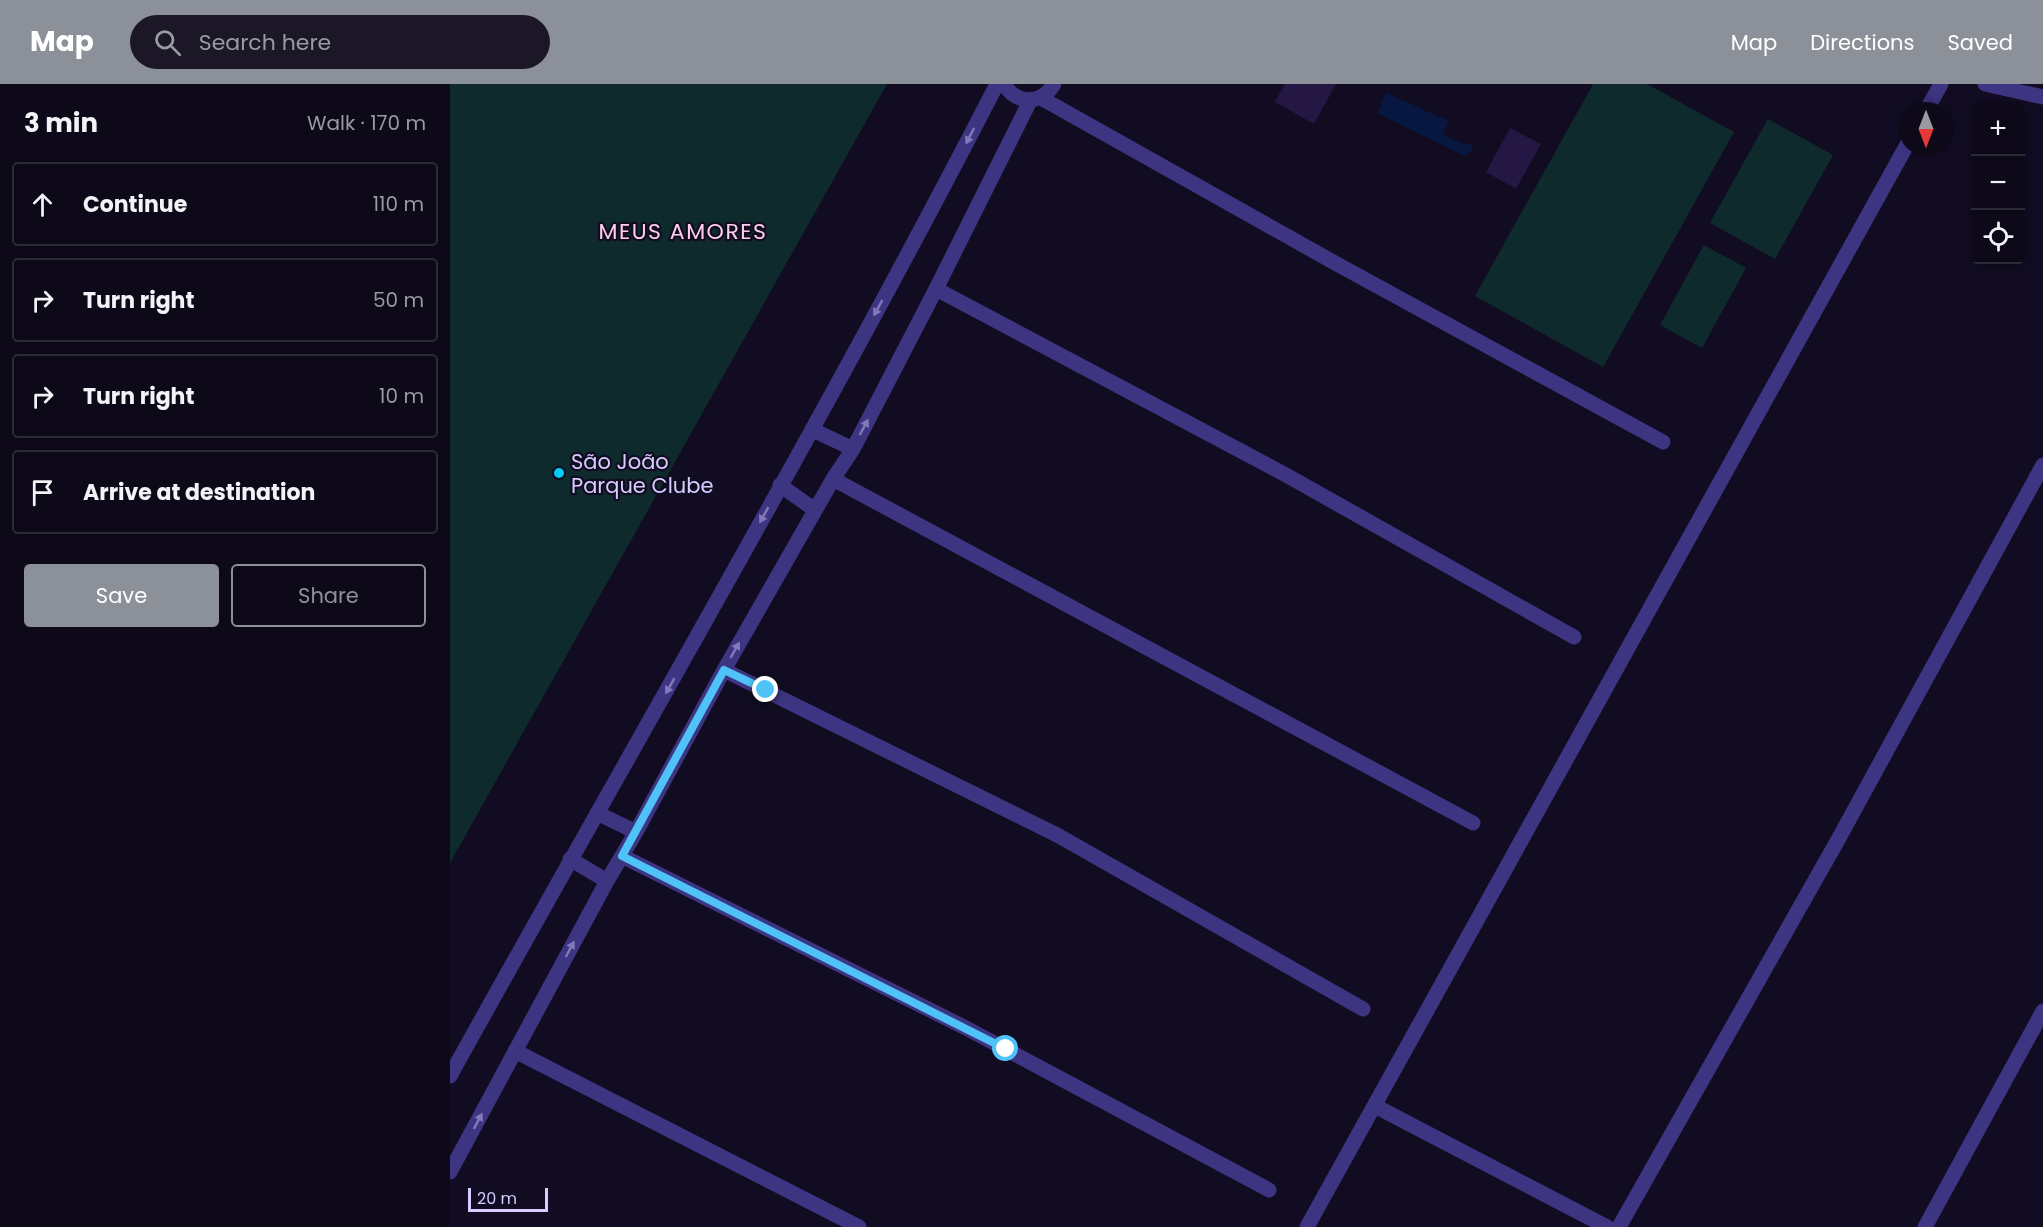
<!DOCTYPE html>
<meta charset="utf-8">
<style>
:root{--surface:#0d0919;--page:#1b1726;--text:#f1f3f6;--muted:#9a9aa2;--line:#2d2a38;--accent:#8c9099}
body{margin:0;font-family:Poppins,sans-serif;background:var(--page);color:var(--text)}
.controls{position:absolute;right:18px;top:18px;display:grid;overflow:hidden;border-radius:6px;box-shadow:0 3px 9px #0003}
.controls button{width:54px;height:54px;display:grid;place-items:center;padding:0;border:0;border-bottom:2px solid var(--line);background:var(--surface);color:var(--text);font:30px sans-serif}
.compass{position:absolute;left:1449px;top:18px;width:54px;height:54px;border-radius:50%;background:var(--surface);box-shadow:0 3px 9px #0003;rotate:180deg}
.scale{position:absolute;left:18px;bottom:15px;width:80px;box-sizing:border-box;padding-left:6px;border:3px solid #d6ccff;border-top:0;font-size:16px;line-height:21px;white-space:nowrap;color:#d6ccff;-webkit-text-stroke:4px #110c21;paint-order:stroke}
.stop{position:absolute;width:18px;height:18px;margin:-14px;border:4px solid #4fc3f7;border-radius:50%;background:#fff}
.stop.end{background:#4fc3f7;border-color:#fff;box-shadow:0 2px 6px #0008}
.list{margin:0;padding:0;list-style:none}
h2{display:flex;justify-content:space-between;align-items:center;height:78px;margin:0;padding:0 24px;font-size:26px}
h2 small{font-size:20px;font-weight:400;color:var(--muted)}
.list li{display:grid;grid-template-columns:39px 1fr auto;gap:18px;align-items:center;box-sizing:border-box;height:84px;margin:0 12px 12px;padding:0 12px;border:2px solid var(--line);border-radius:6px}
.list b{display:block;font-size:22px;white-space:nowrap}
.list em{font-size:20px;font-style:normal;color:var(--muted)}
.actions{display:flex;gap:12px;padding:18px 24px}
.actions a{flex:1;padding:14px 0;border:2px solid var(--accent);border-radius:6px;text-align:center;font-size:21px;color:var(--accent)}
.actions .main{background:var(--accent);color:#fff}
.icon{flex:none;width:33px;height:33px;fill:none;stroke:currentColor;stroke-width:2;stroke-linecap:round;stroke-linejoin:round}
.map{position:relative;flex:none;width:1593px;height:1143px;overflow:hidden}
header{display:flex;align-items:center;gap:36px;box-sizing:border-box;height:84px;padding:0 30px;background:var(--accent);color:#fff}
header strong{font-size:28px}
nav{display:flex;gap:33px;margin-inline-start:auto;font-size:21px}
.search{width:420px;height:54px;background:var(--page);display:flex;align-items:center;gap:15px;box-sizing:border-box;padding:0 21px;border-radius:33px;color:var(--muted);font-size:22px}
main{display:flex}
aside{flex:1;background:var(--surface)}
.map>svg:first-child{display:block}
</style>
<header>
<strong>Map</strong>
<div class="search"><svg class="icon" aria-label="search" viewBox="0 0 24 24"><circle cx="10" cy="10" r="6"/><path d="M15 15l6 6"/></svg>Search here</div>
<nav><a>Map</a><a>Directions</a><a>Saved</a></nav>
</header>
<main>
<aside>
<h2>3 min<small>Walk · 170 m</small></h2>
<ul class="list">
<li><svg class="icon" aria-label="ahead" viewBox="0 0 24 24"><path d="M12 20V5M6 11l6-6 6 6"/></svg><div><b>Continue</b></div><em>110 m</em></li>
<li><svg class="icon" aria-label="right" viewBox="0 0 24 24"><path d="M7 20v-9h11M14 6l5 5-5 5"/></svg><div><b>Turn right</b></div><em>50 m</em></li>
<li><svg class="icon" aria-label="right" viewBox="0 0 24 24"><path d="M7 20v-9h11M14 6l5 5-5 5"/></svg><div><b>Turn right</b></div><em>10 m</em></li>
<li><svg class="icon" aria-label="arrive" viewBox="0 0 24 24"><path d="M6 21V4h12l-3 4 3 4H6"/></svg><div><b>Arrive at destination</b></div></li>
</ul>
<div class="actions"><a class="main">Save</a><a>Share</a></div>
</aside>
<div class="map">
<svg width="1593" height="1143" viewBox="0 0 1593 1143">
<rect width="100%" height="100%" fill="#110c21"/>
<path fill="#0f2a2c" d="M0 0H437L0 779Z
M1143 0H1197L1284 48 1153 283 1025 212Z
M1318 35 1383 71 1325 175 1260 139Z
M1254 161 1296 184 1252 264 1210 241Z"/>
<path fill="#07173f" d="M936 9 999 37 993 50 1012 60H1021L1023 66 1014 72 927 29Z"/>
<path fill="#241743" d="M835 0H886L864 40 825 18Z
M1060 44 1091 60 1066 105 1036 88Z"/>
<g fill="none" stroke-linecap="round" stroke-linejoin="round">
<path stroke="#3e3582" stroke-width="15" d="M554 0C567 21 591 21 604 0
M1535 0 1593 13
M591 14 885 179 1213 358
M1476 27 1491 0
M486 205 836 391 1124 553
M363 346 403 365
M383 395 1023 739
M330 401 365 426
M274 586 609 752 913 925
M147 729 186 748
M172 772 516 944 819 1106
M120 775 157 797
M65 967 409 1143
M0 992C183 662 374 336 547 0
M925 1022 1157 1143
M0 1088 157 797 186 748 274 586 383 395 403 365 486 205 580 17
M857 1143 1458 59
M1169 1143 1389 754 1593 381
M1475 1143 1593 927"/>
</g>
<defs><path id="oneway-solid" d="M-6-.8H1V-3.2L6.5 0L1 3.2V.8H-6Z" transform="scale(1.5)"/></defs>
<g fill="#8279ba">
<use href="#oneway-solid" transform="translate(520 52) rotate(117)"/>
<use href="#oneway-solid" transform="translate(428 224) rotate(119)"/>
<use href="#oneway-solid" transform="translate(414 343) rotate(-62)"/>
<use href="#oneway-solid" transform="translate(314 431) rotate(119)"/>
<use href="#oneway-solid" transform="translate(285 566) rotate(-60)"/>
<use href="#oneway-solid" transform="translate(220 602) rotate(120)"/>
<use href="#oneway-solid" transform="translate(120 865) rotate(-62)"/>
<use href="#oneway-solid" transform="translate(28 1037) rotate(-62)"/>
</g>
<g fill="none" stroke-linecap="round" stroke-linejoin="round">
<path stroke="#4fc3f7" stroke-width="8" d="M316 606 274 586 172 772 556 965"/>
</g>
<circle fill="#00cbf7" stroke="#110c21" stroke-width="2" cx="109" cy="389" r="6"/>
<g text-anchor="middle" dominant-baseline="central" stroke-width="4.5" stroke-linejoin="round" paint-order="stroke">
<g font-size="21" fill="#d6ccff" stroke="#110c21" text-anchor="start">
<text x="121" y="377">São João<tspan x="121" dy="24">Parque Clube</tspan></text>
</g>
<g font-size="22" letter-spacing="1.5" fill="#ffceea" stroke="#110c21">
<text x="233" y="147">MEUS AMORES</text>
</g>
</g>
</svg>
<div class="controls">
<button>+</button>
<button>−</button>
<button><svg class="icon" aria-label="locate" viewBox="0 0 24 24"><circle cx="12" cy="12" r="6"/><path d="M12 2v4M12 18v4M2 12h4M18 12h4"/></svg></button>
</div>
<svg class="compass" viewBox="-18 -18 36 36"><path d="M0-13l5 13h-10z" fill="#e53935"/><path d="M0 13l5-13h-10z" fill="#9a9aa2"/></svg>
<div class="scale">20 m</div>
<div class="stop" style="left:556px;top:965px"></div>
<div class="stop end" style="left:316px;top:606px"></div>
</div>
</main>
